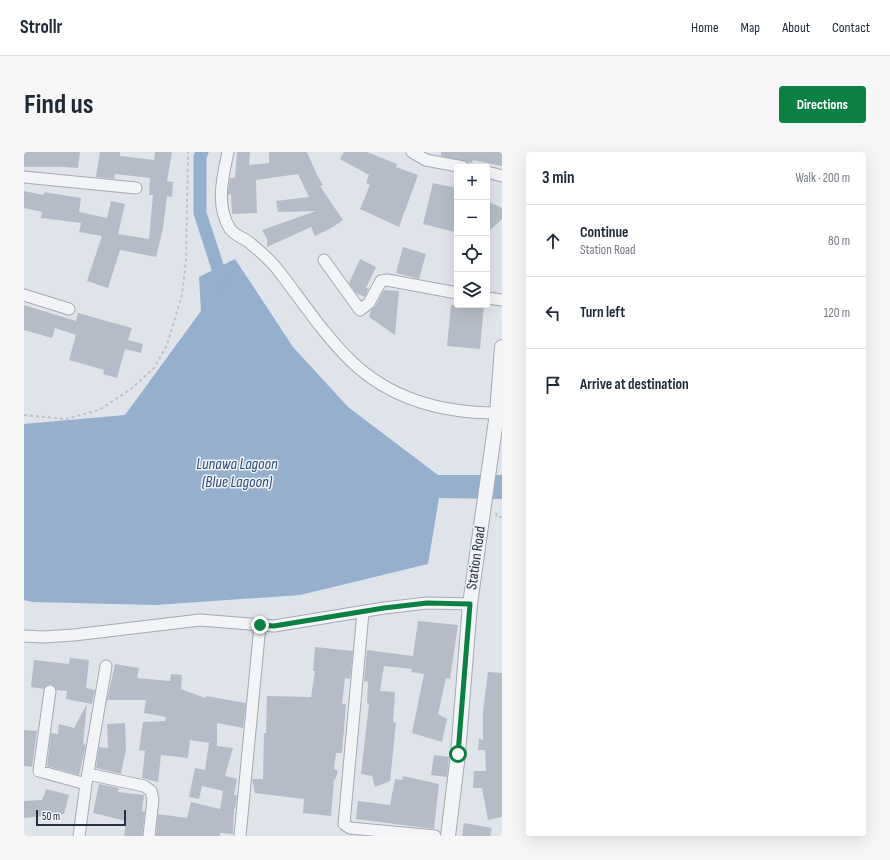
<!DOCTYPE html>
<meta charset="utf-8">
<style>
:root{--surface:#fff;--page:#f6f6f7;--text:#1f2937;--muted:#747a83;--line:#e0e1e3;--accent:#0b8043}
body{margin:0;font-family:"Sofia Sans Condensed",sans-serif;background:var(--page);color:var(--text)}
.controls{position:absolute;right:12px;top:12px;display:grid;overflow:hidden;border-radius:4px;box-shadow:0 4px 16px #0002}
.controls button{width:36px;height:36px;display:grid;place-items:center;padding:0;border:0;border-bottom:1px solid var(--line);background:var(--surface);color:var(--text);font:20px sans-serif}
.scale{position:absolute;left:12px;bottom:10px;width:90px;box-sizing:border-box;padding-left:4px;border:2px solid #263042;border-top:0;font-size:11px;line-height:14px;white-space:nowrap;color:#263042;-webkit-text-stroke:3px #eff2f7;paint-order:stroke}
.stop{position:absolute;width:12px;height:12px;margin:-9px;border:3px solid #0b8043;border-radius:50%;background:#fff}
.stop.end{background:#0b8043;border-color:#fff;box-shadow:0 1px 4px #0008}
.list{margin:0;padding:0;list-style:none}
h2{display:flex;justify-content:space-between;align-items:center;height:52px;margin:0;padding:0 16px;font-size:17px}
h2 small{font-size:13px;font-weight:400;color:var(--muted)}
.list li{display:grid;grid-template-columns:26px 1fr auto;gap:12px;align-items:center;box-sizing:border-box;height:72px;padding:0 16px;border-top:1px solid var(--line)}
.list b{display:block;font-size:15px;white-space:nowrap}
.list p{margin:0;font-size:13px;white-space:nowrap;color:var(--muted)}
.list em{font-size:13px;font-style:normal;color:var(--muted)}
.icon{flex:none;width:22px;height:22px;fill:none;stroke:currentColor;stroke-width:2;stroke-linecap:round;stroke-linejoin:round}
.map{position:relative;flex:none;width:478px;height:684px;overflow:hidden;border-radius:4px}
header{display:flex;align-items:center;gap:24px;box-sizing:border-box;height:56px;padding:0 20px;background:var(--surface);border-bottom:1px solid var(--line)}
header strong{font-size:19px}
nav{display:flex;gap:22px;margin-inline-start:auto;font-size:14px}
.intro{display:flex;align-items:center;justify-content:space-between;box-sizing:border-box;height:96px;padding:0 24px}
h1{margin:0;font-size:28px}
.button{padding:10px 18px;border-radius:4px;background:var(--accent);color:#fff;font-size:14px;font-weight:700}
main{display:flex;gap:24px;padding:0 24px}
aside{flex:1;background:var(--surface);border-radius:4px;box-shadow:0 4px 16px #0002}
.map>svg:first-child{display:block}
</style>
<header>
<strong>Strollr</strong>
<nav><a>Home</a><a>Map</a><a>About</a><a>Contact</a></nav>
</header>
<div class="intro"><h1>Find us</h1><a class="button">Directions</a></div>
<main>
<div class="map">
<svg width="478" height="684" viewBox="0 0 478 684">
<rect width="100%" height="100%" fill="#dfe3ea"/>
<path fill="#96afcd" d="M211 107 269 195 324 255 414 323H478V347L415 346 404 412 276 443 132 453 8 450 0 448V272L101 263 177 159 175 125Z"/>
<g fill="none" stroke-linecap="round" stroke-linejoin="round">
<path stroke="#96afcd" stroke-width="13" d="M178 0 176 5V61L199 132"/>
</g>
<path fill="#b6bcc7" d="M0 0H56L54 16 40 15H0Z
M76 0H96V4L130 8 131 0H148L143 29 149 30 148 45 143 44 139 76 132 105 96 98 84 136 63 129 78 84 55 80 57 71 17 66 18 60 0 56V39L20 43V40L57 46 55 60 83 66 87 49 101 52 94 82 125 87 129 43H125L126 26 91 22 90 27 72 25Z
M213 0H226L225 13 245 11V0H283L293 23 299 33 296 34 319 68 309 75 291 84 287 75 243 95V87L238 78 292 59 254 60 252 49 285 45 274 22 232 28 233 61 208 62 207 42 204 43V39L206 26H211Z
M320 0H343L373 12 372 15 394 23 375 75 336 57 346 33 342 31 345 23 316 7Z
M417 0H478V14L449 8 448 11 417 4Z
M409 31 433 36 431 80 399 72Z
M463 49 478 56V67L463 81Z
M379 95 402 102 395 127 372 121Z
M336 107 352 115 342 136H345L341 145 332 141 325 131Z
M360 138 375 139 371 183 345 165 347 158 351 154Z
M0 153 52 169 54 161 108 176 104 188 119 192 117 201 101 197 93 226 79 222 80 218 45 208 52 183 31 176 28 186 0 178Z
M427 153H460L456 197 423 194Z
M394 469 434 473 426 527 422 526 414 562 423 567 418 590 388 581 400 522 387 520 388 517 360 514 356 539 371 540 369 570 372 571 366 629 351 635 348 624 337 622 345 552 343 551 344 530 340 529 343 498 389 504Z
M291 495 329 499 326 527 321 526 318 552H322L318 601H312L310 617 314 619 311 628H310L307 664 279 661 280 647 231 641 228 627H239L240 581H242L243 544 287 545 291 519H289Z
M46 506 65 508 62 536 71 538 68 552 42 547 43 539 33 538 27 532 23 533 20 537 7 535 10 508 45 512Z
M91 512 115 516 113 526 146 529 147 522 158 523 157 537 181 546 182 544 222 551 219 576 193 571V594L209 596 201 624 213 627 210 643H213L211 657H210L209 682 196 681V684H132L134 662 163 666 167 650 196 657 199 639 178 634 175 647 165 645 171 616 181 618 185 591 166 588 164 606 137 603 134 630 118 626 121 599 115 598 119 570 141 569 142 565 120 561 122 548H83Z
M464 520 478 521V665L464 668 458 636H449L450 619H462L461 598H454L455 586 459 588V559Z
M63 552 59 592 62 593 55 623 23 614 27 581 34 582 35 572 50 576Z
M101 571 102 597 97 622 72 616 75 595 84 596 83 572Z
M0 578 13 579 8 615 0 614Z
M410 603 425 605 423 625 407 623Z
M379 624 415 632 410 677 332 667 334 649 366 653 371 627 378 628Z
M75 632 95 636 94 640 120 643 118 659 121 660 118 684H100L102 669 69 661Z
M22 637 45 643 40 662 0 666V649L18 648Z
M440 671 468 676 466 684H438Z"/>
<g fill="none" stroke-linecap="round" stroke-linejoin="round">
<defs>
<path id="minor" d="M204 0C199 24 191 53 206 77 210 83 220 86 226 91 236 99 246 108 254 118 278 149 300 183 328 210 368 248 420 261 473 261
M388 0 402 8 439 15
M463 20 478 24
M0 25 112 36
M300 108 336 158 345 151 357 129 363 128 433 141
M0 143 45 157
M463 146 478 148
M339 460 320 672 326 676 411 684
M0 484 19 485 50 483 176 468 250 474 360 456 403 451 446 452
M26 539 15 619 62 632
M64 622 120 634 127 639 129 647 125 684
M55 684 62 632 82 514
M216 684 236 473"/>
<path id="tertiary" d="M424 684 434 602 446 452 473 261 478 195"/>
</defs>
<use href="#minor" stroke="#a4aab4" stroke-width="13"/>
<use href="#tertiary" stroke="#a4aab4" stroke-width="16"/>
<path stroke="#bdc1c8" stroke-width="2" stroke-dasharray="3 3" stroke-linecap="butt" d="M0 263 42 267 75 258 107 237 130 216 143 193 158 143 162 109 164 0
M472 361 473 365H478"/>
<use href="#minor" stroke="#f2f4f7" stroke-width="11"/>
<use href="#tertiary" stroke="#f2f4f7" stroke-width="14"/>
</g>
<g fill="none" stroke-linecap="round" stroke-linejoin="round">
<path stroke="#0b8043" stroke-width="5" d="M236 473 250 474 360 456 403 451 446 452 434 602"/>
</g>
<g text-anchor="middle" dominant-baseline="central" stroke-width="3" stroke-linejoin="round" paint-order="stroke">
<g font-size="15" fill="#263042" stroke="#eff2f7">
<text transform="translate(452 406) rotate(-82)">Station Road</text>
</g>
<g font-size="16" font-style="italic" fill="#2d4d7a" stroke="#eff2f7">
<text x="213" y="312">Lunawa Lagoon<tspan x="213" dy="18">(Blue Lagoon)</tspan></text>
</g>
</g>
</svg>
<div class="controls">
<button>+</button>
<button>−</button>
<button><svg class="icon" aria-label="locate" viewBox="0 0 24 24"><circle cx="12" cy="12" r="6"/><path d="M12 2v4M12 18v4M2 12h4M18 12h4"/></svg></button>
<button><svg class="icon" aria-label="layers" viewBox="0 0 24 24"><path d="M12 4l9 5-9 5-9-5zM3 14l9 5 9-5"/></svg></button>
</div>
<div class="scale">50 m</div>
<div class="stop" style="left:434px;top:602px"></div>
<div class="stop end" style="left:236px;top:473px"></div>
</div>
<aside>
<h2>3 min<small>Walk · 200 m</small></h2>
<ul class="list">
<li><svg class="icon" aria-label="ahead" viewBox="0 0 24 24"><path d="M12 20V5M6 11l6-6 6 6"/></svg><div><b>Continue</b><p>Station Road</p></div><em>80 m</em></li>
<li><svg class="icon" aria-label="left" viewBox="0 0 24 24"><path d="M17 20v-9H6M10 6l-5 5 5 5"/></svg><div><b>Turn left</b></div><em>120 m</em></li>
<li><svg class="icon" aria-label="arrive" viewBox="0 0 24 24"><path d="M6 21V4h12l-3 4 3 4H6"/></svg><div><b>Arrive at destination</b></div></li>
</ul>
</aside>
</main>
